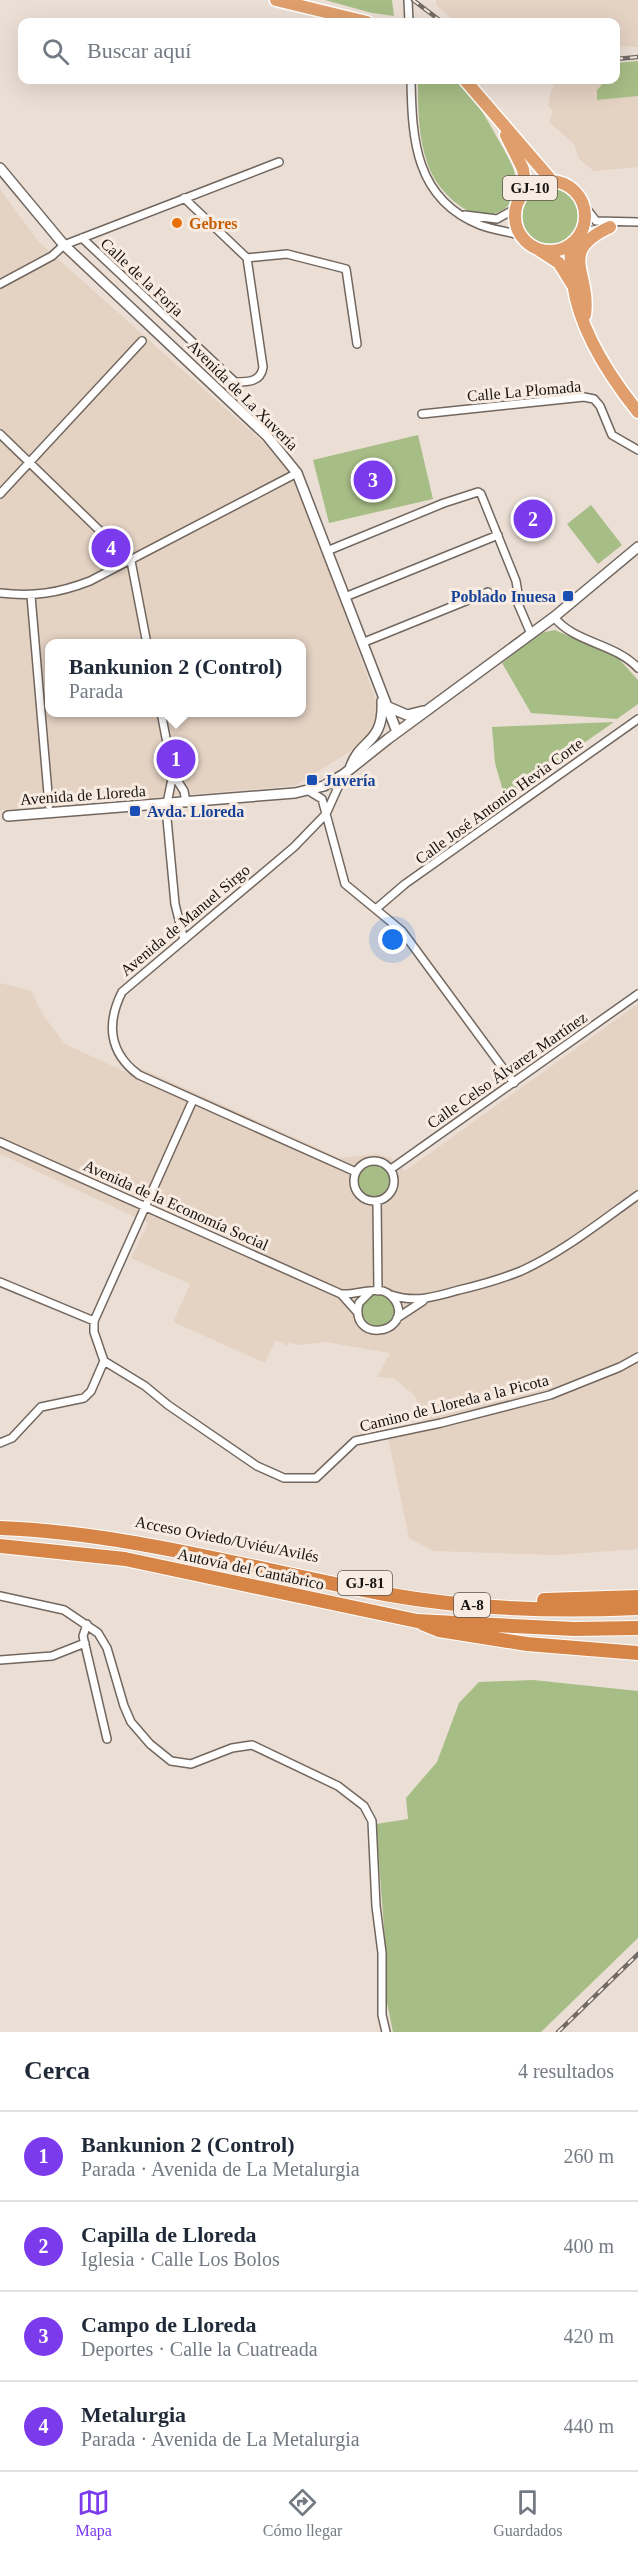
<!DOCTYPE html>
<html lang="es">
<meta charset="utf-8">
<style>
:root{--surface:#fff;--page:#f6f6f7;--text:#1f2937;--muted:#747a83;--line:#e0e1e3;--accent:#7c3aed}
body{margin:0;font-family:Georgia,serif;background:var(--page);color:var(--text)}
.you{position:absolute;left:393px;top:940px;width:21px;height:21px;margin:-15px;border:4px solid #fff;border-radius:50%;background:#1a73e8;box-shadow:0 0 0 9px #1a73e833}
.badge{display:grid;place-items:center;width:39px;height:39px;border-radius:50%;background:var(--accent);color:#fff;font-size:20px;font-weight:700}
.pin{position:absolute;translate:-50% -50%;border:3px solid #fff;box-shadow:0 2px 6px #0006}
.popup{position:absolute;left:45px;top:639px;width:261px;height:78px;box-sizing:border-box;display:grid;place-content:center;border-radius:12px;background:var(--surface);filter:drop-shadow(0 2px 4px #0005);font-size:20px;white-space:nowrap;color:var(--muted)}
.popup b{font-size:22px;color:var(--text)}
.popup::after{content:'';position:absolute;left:50%;top:100%;margin-left:-12px;border:12px solid transparent;border-top-color:var(--surface)}
.list{margin:0;padding:0;list-style:none}
h2{display:flex;justify-content:space-between;align-items:center;height:78px;margin:0;padding:0 24px;font-size:26px}
h2 small{font-size:20px;font-weight:400;color:var(--muted)}
.list li{display:grid;grid-template-columns:39px 1fr auto;gap:18px;align-items:center;box-sizing:border-box;height:90px;padding:0 24px;border-top:2px solid var(--line)}
.list b{display:block;font-size:22px;white-space:nowrap}
.list p{margin:0;font-size:20px;white-space:nowrap;color:var(--muted)}
.list em{font-size:20px;font-style:normal;color:var(--muted)}
.icon{flex:none;width:33px;height:33px;fill:none;stroke:currentColor;stroke-width:2;stroke-linecap:round;stroke-linejoin:round}
.map{position:relative;flex:none;width:638px;height:2032px;overflow:hidden}
.search{position:absolute;background:var(--surface);box-shadow:0 6px 24px #0002;left:18px;right:18px;top:18px;height:66px;display:flex;align-items:center;gap:15px;box-sizing:border-box;padding:0 21px;border-radius:12px;color:var(--muted);font-size:22px}
.sheet{height:438px;background:var(--surface)}
nav{display:flex;justify-content:space-around;align-items:center;box-sizing:border-box;height:84px;border-top:2px solid var(--line);background:var(--surface);font-size:16px;color:var(--muted)}
nav a{display:grid;justify-items:center;gap:3px}
nav .on{color:var(--accent)}
.map>svg:first-child{display:block}
</style>
<div class="map">
<svg width="638" height="2032" viewBox="0 0 638 2032">
<rect width="100%" height="100%" fill="#ebdfd5"/>
<path fill="#e4d2c3" fill-rule="evenodd" d="M436 0H638V47L620 46 616 51V22H455L436 5Z
M557 80H606L597 90 598 100 638 96V167L594 171 579 159 574 144 549 122 553 111 548 105 551 91Z
M0 189 38 241 291 467 376 700 377 727 362 744 294 786 0 810ZM50 644H302V712H50Z
M0 983 31 991 43 1015 65 1044 126 1072 136 1066 340 1158 377 1154 391 1158 405 1171 638 1004V1549L557 1555 433 1551 409 1538 388 1437 426 1431 415 1396 394 1378 377 1377 390 1353 326 1342 299 1345 289 1342 288 1346 276 1340 265 1363 173 1322 190 1284 131 1258 148 1223 0 1154Z"/>
<path fill="#a7bd86" d="M325 0H392L394 16 372 13Z
M638 61V96L597 100V90L606 80H616V63Z
M418 80H454C472 93 485 115 495 134 502 147 512 161 515 175 517 181 515 188 514 193 513 201 508 207 501 211 472 227 437 191 428 165 418 137 418 109 418 80Z
M521 217a29 29 0 1 1 58 0a29 29 0 1 1-58 0Z
M418 435 433 499 329 523 313 460Z
M591 505 622 545 598 564 567 524Z
M555 630 618 658 638 680V704L617 719 531 713 502 663 540 633Z
M614 722 505 798 495 763 492 727Z
M358 1180a16 16 0 1 1 32 0a16 16 0 1 1-32 0Z
M362 1310a16 16 0 1 1 32 0a16 16 0 1 1-32 0Z
M533 1680 638 1691V1938L541 2032H393L387 2003V1967L376 1824 408 1819 406 1798 437 1762 459 1703 479 1682Z"/>
<g fill="none" stroke-linecap="round" stroke-linejoin="round">
<defs>
<path id="minor" d="M408 0 409 22
M411 80C412 139 415 199 480 225 493 230 508 231 521 236
M583 204 596 221 638 222
M465 215 497 219 515 209
M581 233 602 228
M82 238 235 382C248 382 261 382 263 367L247 258 184 198
M247 258 287 254 346 269 357 344
M0 284 52 256 64 245 279 162
M422 414 584 397 594 399 600 406 612 435 638 450
M0 434 131 561 147 644
M0 494 142 341
M327 551 444 503 478 492 481 494 516 581 518 593 516 599 531 634
M0 593C33 597 59 593 90 581L297 473
M31 596 49 805
M345 597 498 535
M554 617C574 643 615 643 638 668
M362 643 488 592
M161 712 173 774 166 808 175 904 184 940
M173 774 184 791 186 802
M344 774 326 814 294 847 122 992C106 1024 109 1053 139 1075L356 1172
M309 791 322 799 345 884 402 931 514 1083
M377 908 405 884 638 719
M193 1100 94 1321V1332L104 1361 145 1386 168 1405 257 1466 284 1478H316L355 1441 441 1423 550 1395 620 1367 638 1357
M0 1142 341 1294 358 1313
M354 1181a20 20 0 1 1 40 0a20 20 0 1 1-40 0Z
M391 1169 638 994
M377 1201 378 1291
M0 1282 94 1321
M342 1294C355 1295 371 1288 383 1291 389 1293 394 1298 397 1304 409 1335 349 1343 359 1303L370 1292
M391 1295C415 1303 435 1297 459 1290 480 1285 501 1279 521 1271 563 1252 600 1222 638 1195
M397 1318 423 1301
M0 1443 12 1438 41 1407 84 1398 91 1391 104 1361
M0 1596 64 1610 98 1633 107 1648 124 1706 131 1722 150 1744 171 1761 191 1764 232 1748 252 1745 338 1786 364 1806 372 1821 376 1906 382 1953V2015L386 2032
M87 1624 83 1636 107 1739
M0 1660 52 1656 85 1643"/>
<path id="tertiary" d="M0 168 64 245 267 436 297 473 397 732
M386 706 407 715 423 711
M350 769C359 738 384 746 382 701
M8 816 295 793 324 786 344 774 388 739 554 617 638 547"/>
<path id="trunk" d="M276 0 367 22
M465 80 552 181
M506 135 523 169 526 191
M515 216a35 35 0 1 1 70 0a35 35 0 1 1-70 0Z
M570 245C571 258 571 271 573 283 579 329 610 377 638 412
M539 250 559 263 572 284
M585 315C591 272 556 252 610 227"/>
<path id="motorway" d="M0 1528C131 1533 256 1570 385 1594 468 1609 553 1612 638 1608
M0 1546 125 1559 417 1621 574 1629 638 1628
M544 1600 638 1597
M422 1623 439 1630 527 1644 638 1653"/>
</defs>
<use href="#minor" stroke="#72675f" stroke-width="10"/>
<use href="#tertiary" stroke="#72675f" stroke-width="12"/>
<use href="#trunk" stroke="#fff" stroke-width="15"/>
<use href="#motorway" stroke="#fff" stroke-width="16"/>
<use href="#minor" stroke="#fff" stroke-width="7"/>
<use href="#tertiary" stroke="#fff" stroke-width="9"/>
<use href="#trunk" stroke="#df9e6c" stroke-width="12"/>
<use href="#motorway" stroke="#d78547" stroke-width="14"/>
<defs>
<path id="rail" d="M413 0 442 22
M616 59 638 57
M558 2032 638 1954"/>
</defs>
<use href="#rail" stroke="#726b65" stroke-width="4.5"/>
<use href="#rail" stroke="#f8ece2" stroke-width="2" stroke-dasharray="7" stroke-linecap="butt"/>
</g>
<circle fill="#e8710a" stroke="#f8ece2" stroke-width="2" cx="177" cy="223" r="6"/>
<g fill="#1a4fb4" stroke="#f8ece2" stroke-width="2">
<rect x="562" y="590" width="12" height="12" rx="3"/>
<rect x="306" y="774" width="12" height="12" rx="3"/>
<rect x="129" y="805" width="12" height="12" rx="3"/>
</g>
<g text-anchor="middle" dominant-baseline="central" stroke-width="6" stroke-linejoin="round" paint-order="stroke">
<g fill="#f8ece2" stroke="#5a544f" stroke-width="1.5">
<rect x="503" y="176" width="54" height="24" rx="4.5"/>
<rect x="338" y="1571" width="54" height="24" rx="4.5"/>
<rect x="454" y="1593" width="36" height="24" rx="4.5"/>
</g>
<g font-size="15" font-weight="bold" fill="#171310">
<text x="530" y="188">GJ-10</text>
<text x="365" y="1583">GJ-81</text>
<text x="472" y="1605">A-8</text>
</g>
<g font-size="16" font-weight="bold" fill="#c56008" stroke="#f8ece2" text-anchor="start">
<text x="189" y="223">Gebres</text>
</g>
<g font-size="16" fill="#171310" stroke="#f8ece2">
<text transform="translate(142 277) rotate(43)">Calle de la Forja</text>
<text transform="translate(524 391) rotate(-5)">Calle La Plomada</text>
<text transform="translate(243 395) rotate(45)">Avenida de La Xuvería</text>
<text transform="translate(83 795) rotate(-4)">Avenida de Lloreda</text>
<text transform="translate(499 801) rotate(-36)">Calle José Antonio Hevia Corte</text>
<text transform="translate(185 920) rotate(-40)">Avenida de Manuel Sirgo</text>
<text transform="translate(507 1070) rotate(-35)">Calle Celso Álvarez Martínez</text>
<text transform="translate(176 1205) rotate(24)">Avenida de la Economía Social</text>
<text transform="translate(454 1403) rotate(-14)">Camino de Lloreda a la Picota</text>
<text transform="translate(227 1539) rotate(11)">Acceso Oviedo/Uviéu/Avilés</text>
<text transform="translate(251 1569) rotate(12)">Autovía del Cantábrico</text>
</g>
<g font-size="16" font-weight="bold" fill="#164399" stroke="#f8ece2" text-anchor="start">
<text x="556" y="596" text-anchor="end">Poblado Inuesa</text>
<text x="324" y="780">Juvería</text>
<text x="147" y="811">Avda. Lloreda</text>
</g>
</g>
</svg>
<div class="you"></div>
<div class="pin badge" style="left:176px;top:759px">1</div>
<div class="popup"><b>Bankunion 2 (Control)</b>Parada</div>
<div class="pin badge" style="left:533px;top:519px">2</div>
<div class="pin badge" style="left:373px;top:480px">3</div>
<div class="pin badge" style="left:111px;top:548px">4</div>
<div class="search"><svg class="icon" aria-label="search" viewBox="0 0 24 24"><circle cx="10" cy="10" r="6"/><path d="M15 15l6 6"/></svg>Buscar aquí</div>
</div>
<section class="sheet">
<h2>Cerca<small>4 resultados</small></h2>
<ul class="list">
<li><span class="badge">1</span><div><b>Bankunion 2 (Control)</b><p>Parada · Avenida de La Metalurgia</p></div><em>260 m</em></li>
<li><span class="badge">2</span><div><b>Capilla de Lloreda</b><p>Iglesia · Calle Los Bolos</p></div><em>400 m</em></li>
<li><span class="badge">3</span><div><b>Campo de Lloreda</b><p>Deportes · Calle la Cuatreada</p></div><em>420 m</em></li>
<li><span class="badge">4</span><div><b>Metalurgia</b><p>Parada · Avenida de La Metalurgia</p></div><em>440 m</em></li>
</ul>
</section>
<nav>
<a class="on"><svg class="icon" aria-label="map" viewBox="0 0 24 24"><path d="M3 6l6-2 6 2 6-2v14l-6 2-6-2-6 2zM9 4v14M15 6v14"/></svg>Mapa</a>
<a><svg class="icon" aria-label="directions" viewBox="0 0 24 24"><path d="M12 3l9 9-9 9-9-9zM9 14v-3h6M13 9l2 2-2 2"/></svg>Cómo llegar</a>
<a><svg class="icon" aria-label="saved" viewBox="0 0 24 24"><path d="M7 4h10v16l-5-4-5 4z"/></svg>Guardados</a>
</nav>
